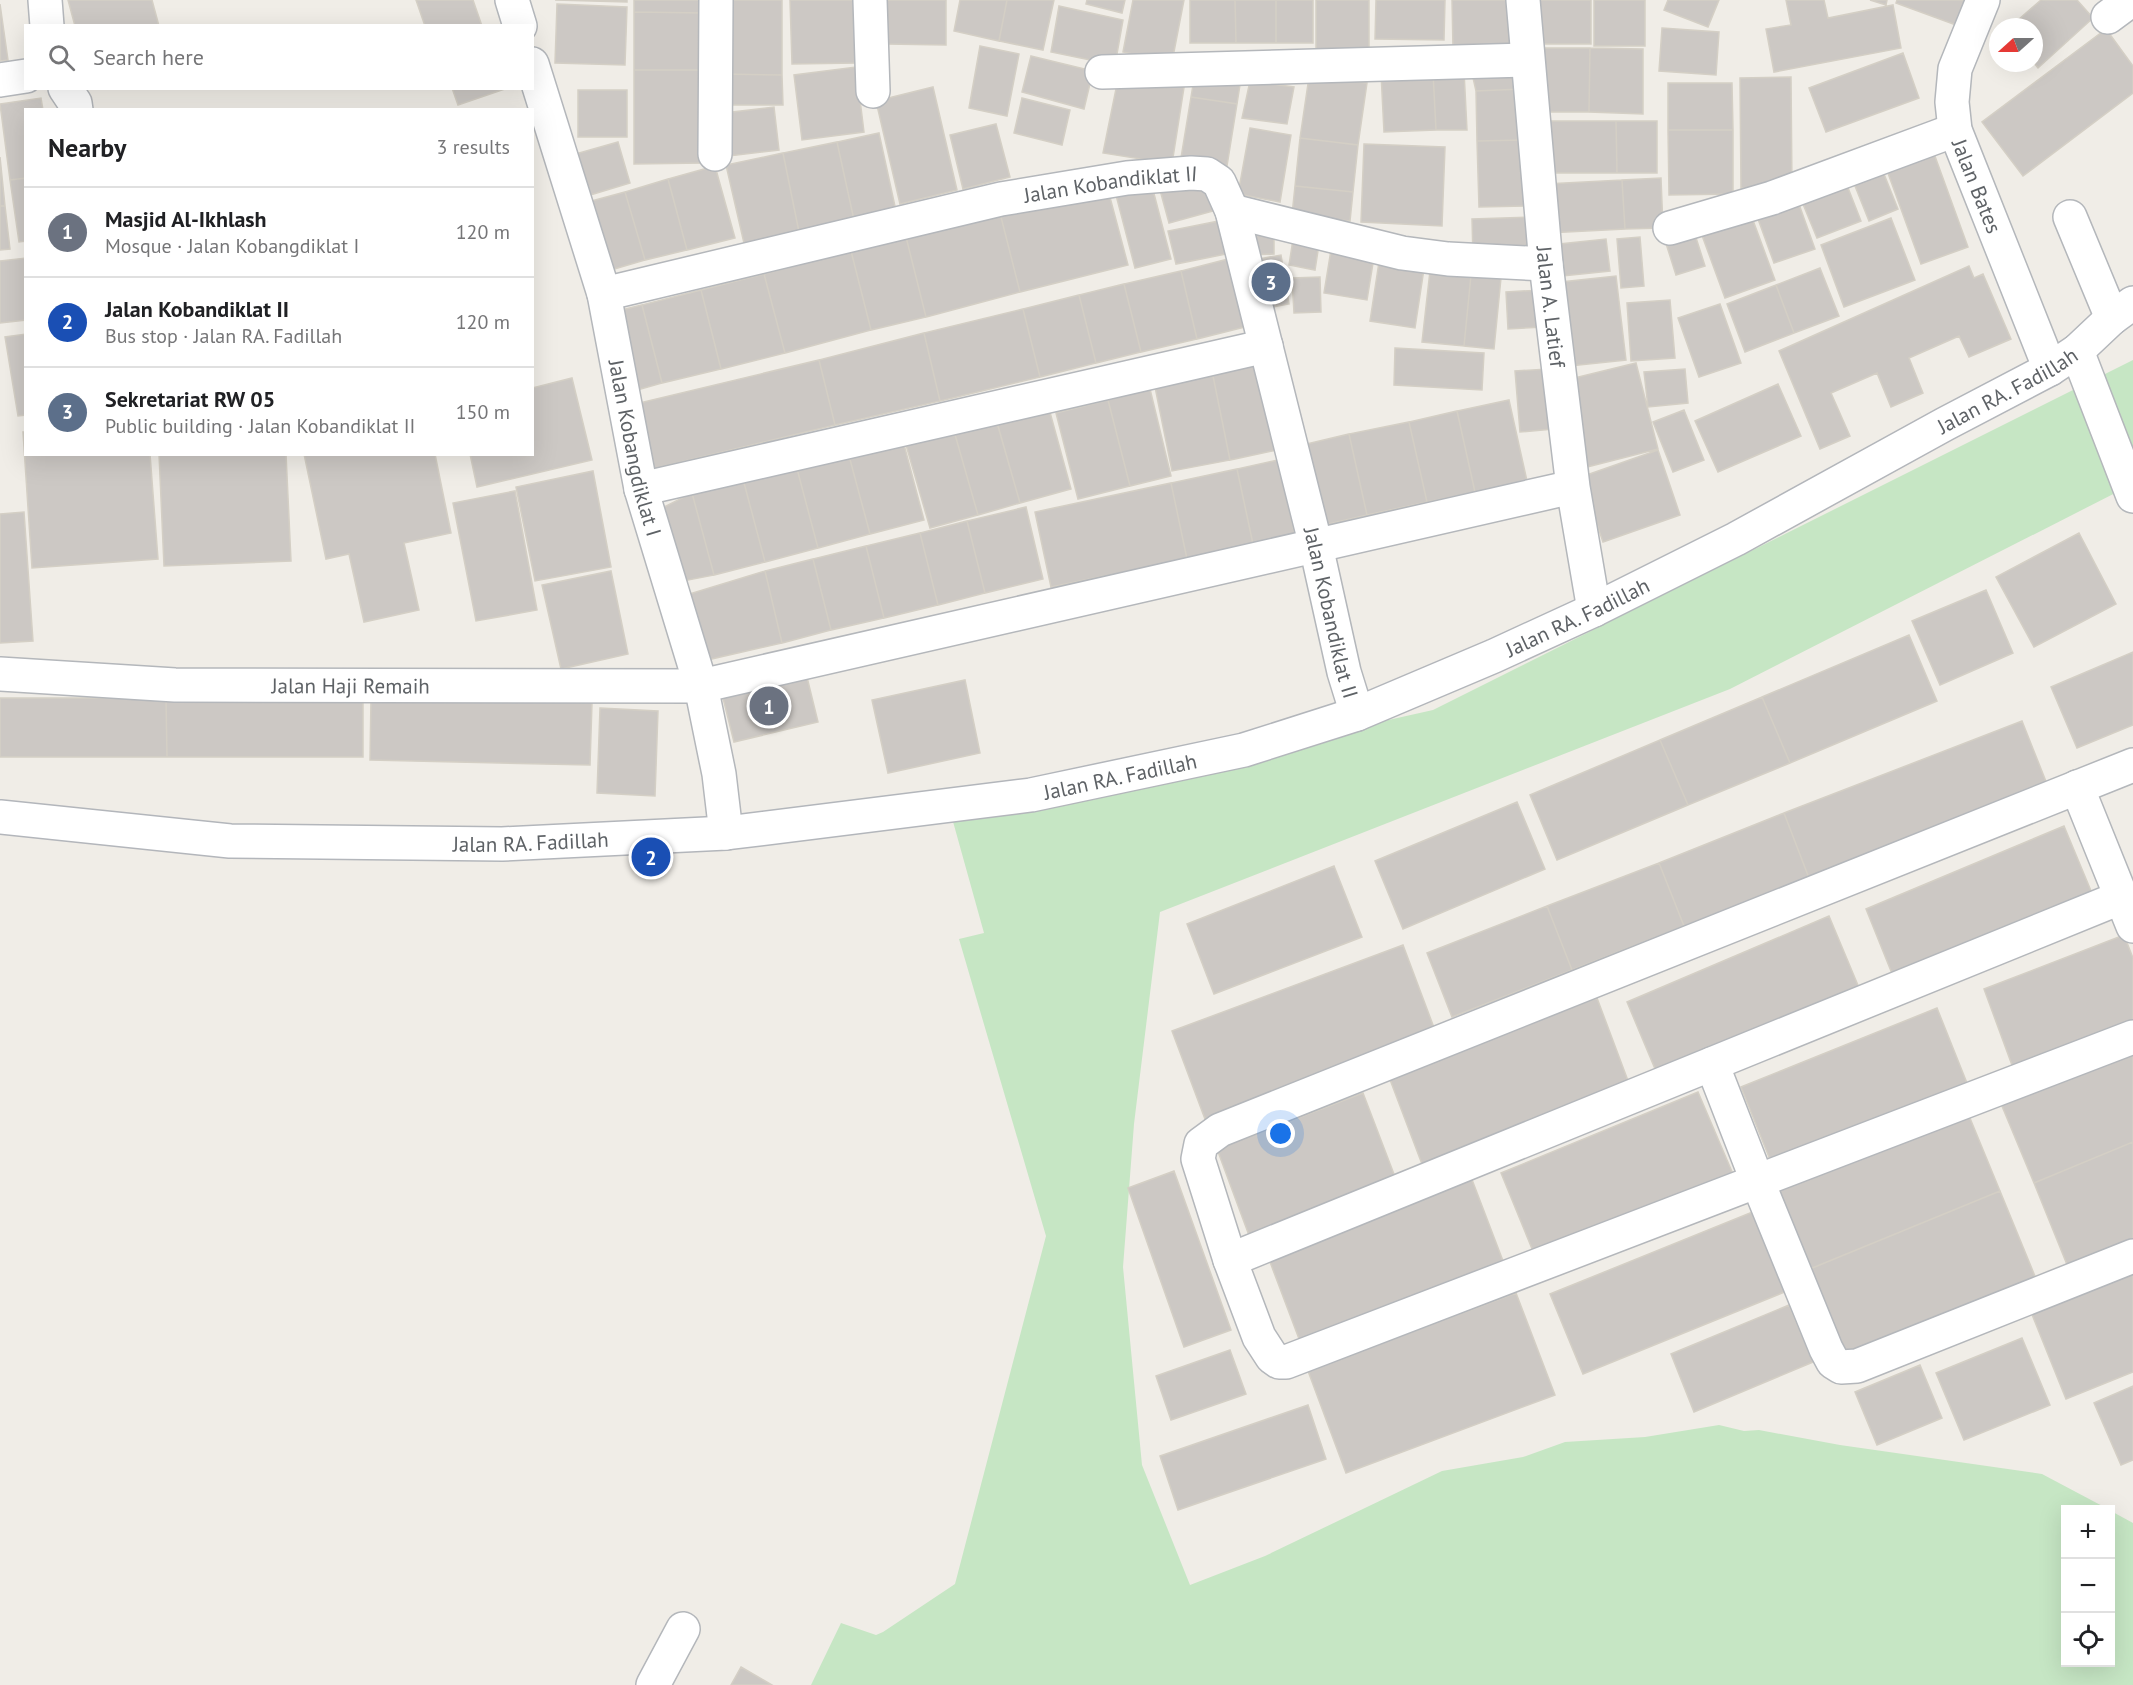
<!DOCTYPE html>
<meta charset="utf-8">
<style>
:root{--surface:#fff;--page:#f2f2f2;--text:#202124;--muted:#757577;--line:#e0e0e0;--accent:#1a73e8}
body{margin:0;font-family:"PT Sans",sans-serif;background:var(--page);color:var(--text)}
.controls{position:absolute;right:18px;bottom:18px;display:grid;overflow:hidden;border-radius:0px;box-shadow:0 6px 24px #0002}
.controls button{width:54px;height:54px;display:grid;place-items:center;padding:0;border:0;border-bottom:2px solid var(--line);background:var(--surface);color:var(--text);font:30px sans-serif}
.compass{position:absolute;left:1989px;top:18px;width:54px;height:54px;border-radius:50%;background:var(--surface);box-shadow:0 6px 24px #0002;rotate:249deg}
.you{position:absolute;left:1281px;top:1134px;width:21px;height:21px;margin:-15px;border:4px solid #fff;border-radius:50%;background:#1a73e8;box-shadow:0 0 0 9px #1a73e833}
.badge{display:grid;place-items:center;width:39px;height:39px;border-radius:50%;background:var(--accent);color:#fff;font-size:20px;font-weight:700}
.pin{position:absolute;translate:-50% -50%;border:3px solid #fff;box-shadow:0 2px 6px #0006}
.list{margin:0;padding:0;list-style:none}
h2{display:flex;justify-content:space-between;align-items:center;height:78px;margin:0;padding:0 24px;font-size:26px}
h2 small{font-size:20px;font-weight:400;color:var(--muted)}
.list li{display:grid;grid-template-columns:39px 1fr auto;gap:18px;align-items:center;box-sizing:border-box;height:90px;padding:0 24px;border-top:2px solid var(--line)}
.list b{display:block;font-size:22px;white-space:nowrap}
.list p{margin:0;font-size:20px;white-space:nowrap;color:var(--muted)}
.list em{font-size:20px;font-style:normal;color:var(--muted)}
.icon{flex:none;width:33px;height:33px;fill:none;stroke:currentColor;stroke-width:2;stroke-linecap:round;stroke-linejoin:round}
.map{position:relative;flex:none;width:2133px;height:1685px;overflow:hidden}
.search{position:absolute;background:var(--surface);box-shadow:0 6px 24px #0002;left:24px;top:24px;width:510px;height:66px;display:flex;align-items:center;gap:15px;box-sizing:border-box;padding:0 21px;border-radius:0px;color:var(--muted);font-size:22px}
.panel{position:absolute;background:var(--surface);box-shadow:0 6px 24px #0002;left:24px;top:108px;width:510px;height:348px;border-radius:0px}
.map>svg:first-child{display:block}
</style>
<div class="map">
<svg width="2133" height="1685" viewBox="0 0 2133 1685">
<rect width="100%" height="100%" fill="#f0ede7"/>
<path fill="#c6e6c4" d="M2133 360V484L1730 689 1160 912 1134 1124 1123 1267 1142 1465 1190 1585 1265 1556 1442 1471 1523 1457 1565 1442 1645 1437 1719 1425 1744 1431 1759 1430 1840 1445 2042 1474 2108 1509 2066 1510V1662H2110L2111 1511 2133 1523V1685H811L841 1623 876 1635 883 1632 955 1584 1046 1236 959 939 984 933 952 818 1433 710Z"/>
<path fill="#ccc8c4" stroke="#d4cfc5" stroke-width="1.5" d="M68 0H152L159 26H75Z
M416 0H473L482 26H425Z
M555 0H627V2Z
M634 0H704V13L634 12Z
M721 0H782V75L722 74Z
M790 0H856L858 63 792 64Z
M886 0H946V45L886 44Z
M960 0H1007L999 41 954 31Z
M1007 0H1054L1043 50 999 41Z
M1087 0H1125L1122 13 1086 4Z
M1133 0H1184L1172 62 1123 52Z
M1190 0H1235L1236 43H1190Z
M1235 0H1276V43H1236Z
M1276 0H1313V43H1276Z
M1316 0H1369V49H1316Z
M1376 0H1445L1444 40 1375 39Z
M1452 0H1512L1513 48 1453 49Z
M1531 0H1591V44H1531Z
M1594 0H1645V46H1594Z
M1668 0H1719L1708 27 1664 10Z
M1786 0H1824L1828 18 1893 5 1901 48 1774 72 1766 29 1791 25Z
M1870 0H1887L1886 5Z
M1897 0H1965L1956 25 1896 3Z
M2041 0H2077L2093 18 2038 68 2034 63V27H2010Z
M0 4 8 60 0 61Z
M557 4 627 7 625 65 555 63Z
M1059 6 1123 20 1115 65 1051 52Z
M634 12 704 13V70H634Z
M1662 28 1719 32 1716 75 1659 71Z
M2106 29 2133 66V93L2023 176 1982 122Z
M980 46 1019 54 1007 116 969 108Z
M1540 48H1590L1589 112H1539Z
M1590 48 1643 49V114L1589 112Z
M1903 53 1919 98 1826 132 1809 88Z
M1031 56 1093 71 1084 109 1022 92Z
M856 67 864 132 802 140 794 75Z
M1518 68 1522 89 1476 91 1471 69Z
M634 70H704V163L634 164Z
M1464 71 1467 130H1436L1433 72Z
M1242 72 1237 104 1191 97 1195 73Z
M1433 72 1436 130 1384 132 1381 73Z
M722 74 782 75 783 105H722Z
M1309 77 1367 83 1358 145 1300 138Z
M1791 77 1792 188H1741L1740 78Z
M1118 79 1185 81 1172 164 1103 153Z
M1250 81 1294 87 1287 124 1242 118Z
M1668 83H1732L1733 130H1668Z
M933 87 957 190 900 204 876 101Z
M452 88H504L505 89 458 105Z
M1522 89 1524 140 1477 141 1476 91Z
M578 90H627V137H578Z
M1191 97 1237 104 1227 166 1181 158Z
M41 98 43 110H26V178L10 180 0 104Z
M1022 98 1070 110 1062 145 1014 133Z
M774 107 779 150 729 156 724 113Z
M1544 121H1616L1617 173H1545Z
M1616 121H1657V173H1617Z
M996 124 1010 177 963 189 950 135Z
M1250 128 1291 135 1280 202 1238 194Z
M1668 130H1733V194L1669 195Z
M879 133 896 211 854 220 837 142Z
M1300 138 1358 145 1353 192 1295 186Z
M1524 140 1526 206 1479 207 1477 141Z
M618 142 630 183 577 199 565 157Z
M837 142 854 220 799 232 783 153Z
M1364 144 1445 147 1442 226 1361 222Z
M1932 148 1968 247 1921 264 1885 165Z
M783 153 799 232 744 243 726 165Z
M0 157 5 206H0Z
M1880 164 1898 209 1869 221 1851 176Z
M715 166 735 238 687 250 668 179Z
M1843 175 1861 221 1817 238 1798 192Z
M26 178V241L19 242 10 180Z
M1205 178 1213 211 1169 223 1160 190Z
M1661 178 1663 228 1625 229 1622 180Z
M668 179 687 250 645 260 625 192Z
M1622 180 1625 229 1548 233 1546 184Z
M1107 186 1128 265 1020 292 1000 213Z
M1152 186 1171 259 1135 268 1116 195Z
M1295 186 1353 192 1350 221 1292 215Z
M625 192 645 260 604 272 584 203Z
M1795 193 1815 249 1774 263 1754 208Z
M0 206H5L10 249 0 250Z
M1750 212 1775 280 1725 298 1700 230Z
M1000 213 1020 292 926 317 906 237Z
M1533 217 1534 255 1473 257 1472 219Z
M1891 218 1915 280 1844 307 1821 245Z
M1224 220 1231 253 1176 264 1168 231Z
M1249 224H1274V254L1250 255Z
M1692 225 1705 266 1676 275 1663 234Z
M1294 233 1320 238 1315 270 1289 265Z
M906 237 926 317 871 330 851 251Z
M1640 237 1644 286 1621 288 1617 239Z
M1606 239 1610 271 1553 277 1550 245Z
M1331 250 1374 257 1367 300 1324 293Z
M851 251 871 330 785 353 764 274Z
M1281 255 1289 304 1261 309 1253 260Z
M1236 257 1253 325 1197 339 1181 271Z
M26 258V320L0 323V261Z
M1379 262 1424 269 1415 328 1370 321Z
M1969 266 1974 278 1983 274 2011 339 1969 357 1959 336 1909 358 1923 393 1891 407 1877 373 1831 393 1850 436 1820 449 1779 351Z
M1820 268 1839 316 1794 333 1776 285Z
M1181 271 1197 339 1141 352 1124 284Z
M1430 271 1471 275 1464 346 1422 342Z
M764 274 785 353 721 369 701 290Z
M1471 275 1501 278 1494 349 1464 346Z
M1616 276 1626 360 1570 366 1561 282Z
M1320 277 1321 312 1294 313 1292 278Z
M1124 284 1141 352 1096 363 1079 295Z
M1776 285 1794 333 1745 352 1727 304Z
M701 290 721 369 662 383 642 305Z
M1541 290 1543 327 1508 329 1506 292Z
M1079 295 1096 363 1040 377 1023 309Z
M1670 300 1675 358 1631 361 1627 303Z
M1720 304 1741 363 1699 377 1678 318Z
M642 305 662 383 630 392 609 313Z
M1023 309 1040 377 940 401 924 333Z
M924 333 940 401 835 425 819 360Z
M26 334V415L18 416 5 337Z
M1395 348 1484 353 1482 390 1394 385Z
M819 360 835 425 647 470 631 405Z
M1259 361 1277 450 1230 460 1212 371Z
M1636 363 1658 449 1587 467 1566 380Z
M1548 369 1553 429 1520 432 1515 371Z
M1685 369 1688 403 1648 407 1644 372Z
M1212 371 1230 460 1172 471 1154 382Z
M572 378 592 460 477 487 470 454H532V388Z
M1778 384 1801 436 1718 472 1695 421Z
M1150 389 1171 476 1130 486 1108 400Z
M1108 400 1130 486 1078 499 1056 413Z
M1509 400 1527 481 1475 492 1457 411Z
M1048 405 1071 489 1020 503 996 419Z
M1684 410 1704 460 1673 472 1653 422Z
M1457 411 1475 492 1427 502 1409 422Z
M996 419 1020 503 978 515 954 431Z
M1409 422 1427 502 1367 515 1349 434Z
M954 431 978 515 930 528 906 445Z
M23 432H26V454H150L158 559 32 568Z
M1349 434 1367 515 1316 527 1298 446Z
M902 437 924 520 870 534 848 452Z
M1658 450 1680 515 1603 542 1581 477Z
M848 452 870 534 818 548 796 465Z
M159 454H286L291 561 164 566Z
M304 454H435L451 533 404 543 419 610 364 622 349 554 326 559Z
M1278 460 1295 535 1253 544 1237 469Z
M796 465 818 548 765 562 743 479Z
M1237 469 1253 544 1187 559 1171 483Z
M593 471 611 567 535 581 516 487Z
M743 479 765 562 714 575 692 493Z
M1171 483 1187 559 1051 587 1035 512Z
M515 491 537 610 476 621 453 503Z
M692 493 714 575 678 582 656 511Z
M1026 507 1043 579 985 593 967 521Z
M24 512 33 641 0 643V514Z
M967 521 985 593 938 605 920 533Z
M920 533 938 605 884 618 866 546Z
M2079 533 2116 604 2034 647 1996 577Z
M866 546 884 618 831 630 813 559Z
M813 559 831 630 782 643 765 571Z
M611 571 628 654 561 669 542 585Z
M765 571 782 643 707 660 683 596Z
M1986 590 2013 653 1940 685 1912 621Z
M1909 635 1937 701 1790 763 1762 697Z
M2133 652V725L2077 748 2051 687Z
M805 669 818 722 734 742 721 690Z
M965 680 980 753 888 773 872 700Z
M1762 697 1790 763 1688 805 1660 740Z
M0 698H166L167 757H0Z
M166 698H363V757H167Z
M371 698 592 703 590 765 370 760Z
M600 708 658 711 655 796 597 793Z
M2022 721 2047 784 1809 878 1784 813Z
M1660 740 1688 805 1557 860 1530 795Z
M1517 802 1545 869 1403 929 1375 861Z
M1784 813 1809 878 1684 926 1659 863Z
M2064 826 2094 898 1895 981 1866 909Z
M1659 863 1684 926 1572 970 1547 906Z
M1334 866 1362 937 1214 994 1187 924Z
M1547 906 1572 970 1452 1017 1427 953Z
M1829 916 1860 990 1658 1076 1627 1002Z
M2124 935 2133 958V1032L2016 1076 1984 989Z
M1403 945 1436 1033 1205 1119 1172 1031Z
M1597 998 1633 1094 1425 1172 1389 1077Z
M1937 1008 1969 1088 1773 1167 1741 1087Z
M2133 1044V1142L2034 1183 1999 1099Z
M1698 1092 1733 1174 1535 1256 1501 1173Z
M1363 1093 1397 1182 1250 1238 1217 1149Z
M1965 1106 2000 1191 1805 1271 1771 1187Z
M2133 1142V1246L2070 1272 2034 1183Z
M1174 1171 1231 1330 1184 1347 1128 1188Z
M1471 1177 1508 1274 1304 1352 1267 1254Z
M2000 1191 2039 1286 1844 1366 1805 1271Z
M1755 1211 1787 1291 1583 1374 1550 1294Z
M2133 1271V1372L2066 1399 2031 1312Z
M1516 1293 1555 1395 1346 1473 1308 1371Z
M1789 1305 1813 1362 1694 1412 1671 1354Z
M2022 1338 2050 1405 1964 1440 1936 1373Z
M1230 1350 1246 1394 1171 1420 1156 1376Z
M1920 1365 1942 1418 1877 1445 1855 1392Z
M2133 1386V1460L2121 1465 2094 1403Z
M1308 1405 1326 1459 1178 1510 1160 1456Z
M741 1667 772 1685H731Z"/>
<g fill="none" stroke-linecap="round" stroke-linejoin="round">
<defs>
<g id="street">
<path d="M45 0 47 26"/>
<path d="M512 0 520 26"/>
<path d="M870 0 873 91"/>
<path id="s1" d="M1523 0 1546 264 1573 487 1594 610"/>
<path id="s2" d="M1983 0 1955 69 1952 102 1955 130 2050 369"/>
<path d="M2108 17 2131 0"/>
<path id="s3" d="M532 64 604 294 641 489 701 686 719 774 726 833"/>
<path d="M1102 72 1527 60"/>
<path d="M0 80 26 76"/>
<path d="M65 88 75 103 76 110"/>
<path d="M715 154 716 0"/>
<path d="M1232 211 1402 253 1448 259 1546 264"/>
<path d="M2070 217 2112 318"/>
<path d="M1670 228 1772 198 1955 130"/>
<path id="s4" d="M604 294 1001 199 1127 178 1191 173 1207 174 1219 182 1232 211 1316 546 1344 672 1357 714"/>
<path d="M2077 351 2133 496"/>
<path d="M641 489 1266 346"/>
<path id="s5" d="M0 674 175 685 701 686 1568 488"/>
<path d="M2133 765 1220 1130 1201 1144 1198 1159 1230 1260 1259 1337 1272 1357 1279 1362H1286L2133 1037"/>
<path d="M2077 787 2133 926"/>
<path d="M1712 1064 1757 1180 1826 1349 1833 1362 1841 1367 1857 1366 2133 1256"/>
<path d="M1230 1260 2122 897"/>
<path d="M653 1685 683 1629"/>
</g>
<g id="secondary">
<path id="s6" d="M0 817 230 841 502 844 726 833 1031 795 1244 750 1357 714 1494 656 1594 610 1736 539 1945 424 2050 369 2077 351 2112 318 2133 303"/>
</g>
</defs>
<use href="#street" stroke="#b4b7bb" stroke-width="36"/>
<use href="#secondary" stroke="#b3b6bb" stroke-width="36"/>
<use href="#street" stroke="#fff" stroke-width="33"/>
<use href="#secondary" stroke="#fff" stroke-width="33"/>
</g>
<g text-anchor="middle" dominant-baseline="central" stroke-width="4.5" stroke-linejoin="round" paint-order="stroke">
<g font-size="21" fill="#5e6266" stroke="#fff">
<text stroke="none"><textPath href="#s4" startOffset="519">Jalan Kobandiklat II</textPath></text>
<text stroke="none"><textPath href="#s2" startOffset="196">Jalan Bates</textPath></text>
<text stroke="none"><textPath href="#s1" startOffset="308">Jalan A. Latief</textPath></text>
<text stroke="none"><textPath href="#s6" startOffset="2098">Jalan RA. Fadillah</textPath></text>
<text stroke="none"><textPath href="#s3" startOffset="398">Jalan Kobangdiklat I</textPath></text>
<text stroke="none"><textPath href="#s4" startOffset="1076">Jalan Kobandiklat II</textPath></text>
<text stroke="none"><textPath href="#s6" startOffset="1612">Jalan RA. Fadillah</textPath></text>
<text stroke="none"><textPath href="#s5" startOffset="351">Jalan Haji Remaih</textPath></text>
<text stroke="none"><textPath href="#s6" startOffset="1126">Jalan RA. Fadillah</textPath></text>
<text stroke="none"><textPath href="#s6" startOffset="532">Jalan RA. Fadillah</textPath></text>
</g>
</g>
</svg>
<div class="controls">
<button>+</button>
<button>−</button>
<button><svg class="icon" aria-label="locate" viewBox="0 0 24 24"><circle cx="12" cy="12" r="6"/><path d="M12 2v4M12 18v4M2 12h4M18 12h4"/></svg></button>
</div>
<svg class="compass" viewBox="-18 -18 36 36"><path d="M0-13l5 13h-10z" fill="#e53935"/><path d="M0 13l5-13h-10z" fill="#757577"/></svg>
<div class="you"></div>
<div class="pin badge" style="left:769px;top:706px;background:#6b7280">1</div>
<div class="pin badge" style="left:651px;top:857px;background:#1a4fb4">2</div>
<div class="pin badge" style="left:1271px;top:282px;background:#5c6f8a">3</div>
<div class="search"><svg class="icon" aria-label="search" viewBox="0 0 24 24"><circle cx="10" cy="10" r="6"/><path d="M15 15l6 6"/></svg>Search here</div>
<section class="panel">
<h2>Nearby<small>3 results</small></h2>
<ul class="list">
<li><span class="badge" style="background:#6b7280">1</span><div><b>Masjid Al-Ikhlash</b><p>Mosque · Jalan Kobangdiklat I</p></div><em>120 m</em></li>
<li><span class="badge" style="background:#1a4fb4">2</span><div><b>Jalan Kobandiklat II</b><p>Bus stop · Jalan RA. Fadillah</p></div><em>120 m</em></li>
<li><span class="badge" style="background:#5c6f8a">3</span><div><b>Sekretariat RW 05</b><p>Public building · Jalan Kobandiklat II</p></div><em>150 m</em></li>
</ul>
</section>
</div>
